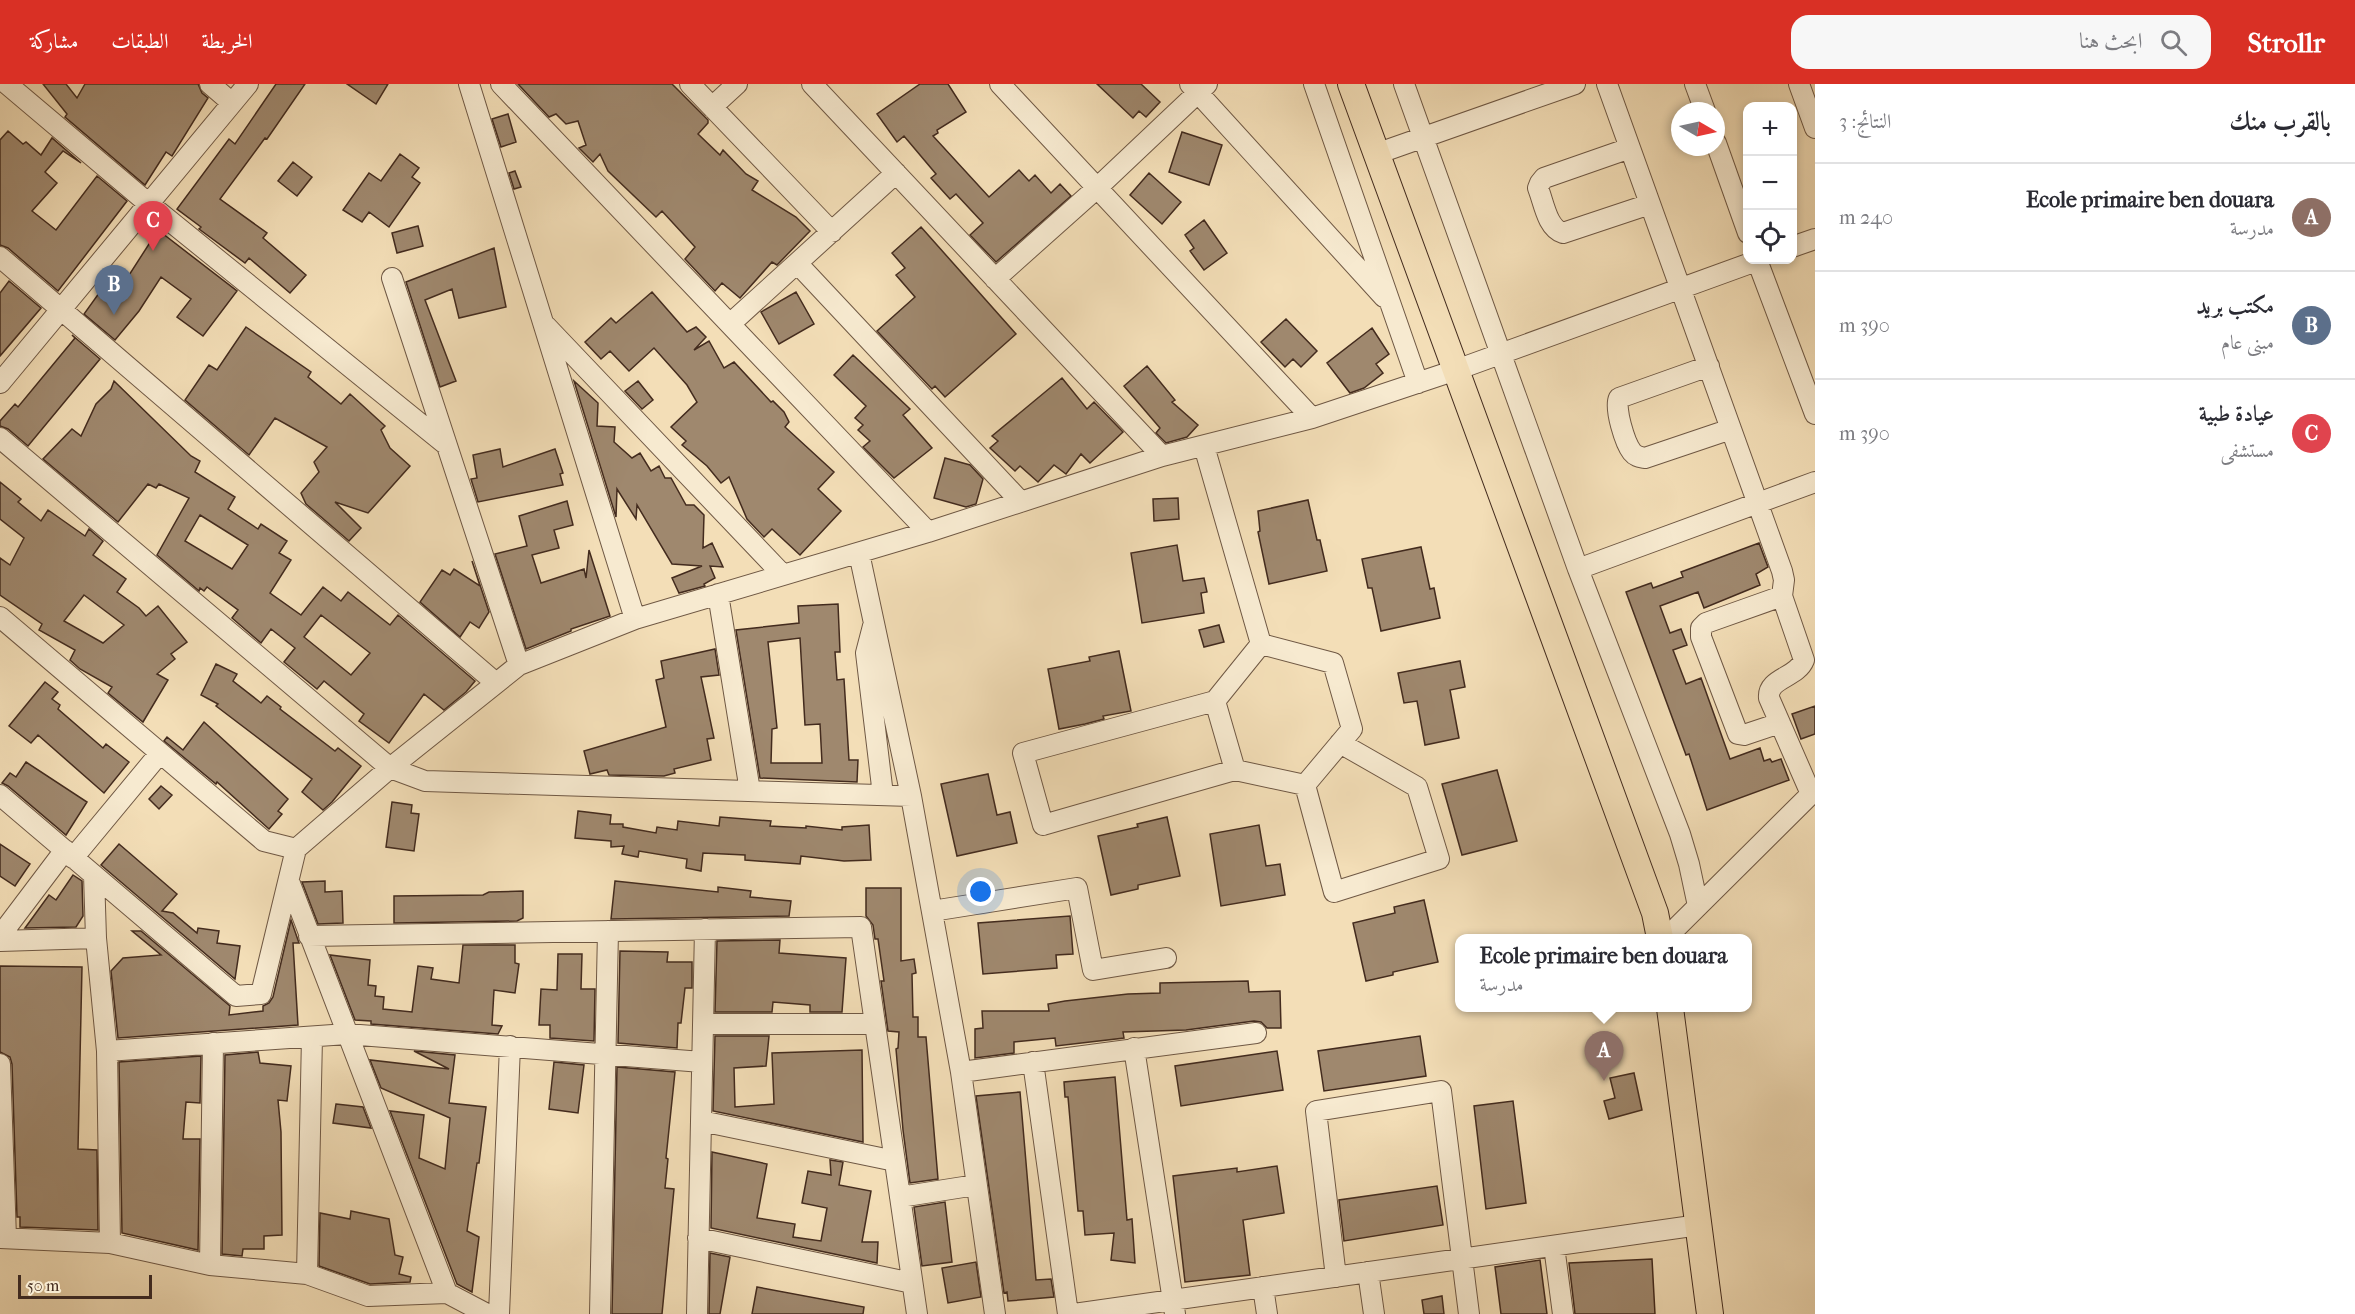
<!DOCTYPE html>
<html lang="ar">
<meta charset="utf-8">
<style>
:root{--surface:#fff;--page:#f7f7f7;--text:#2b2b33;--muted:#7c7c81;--line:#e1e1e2;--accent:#d93025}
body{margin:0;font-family:"IM FELL French Canon",Amiri,serif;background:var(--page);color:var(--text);direction:rtl}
.controls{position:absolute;right:18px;top:18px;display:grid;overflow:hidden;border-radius:12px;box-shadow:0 3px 9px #0003}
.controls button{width:54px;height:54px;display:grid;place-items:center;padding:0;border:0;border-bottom:2px solid var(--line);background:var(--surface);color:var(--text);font:30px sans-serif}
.compass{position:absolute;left:1671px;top:18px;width:54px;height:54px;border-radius:50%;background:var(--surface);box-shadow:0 3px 9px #0003;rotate:99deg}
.scale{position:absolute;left:18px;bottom:15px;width:134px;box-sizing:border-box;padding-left:6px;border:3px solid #432b1e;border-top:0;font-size:16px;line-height:21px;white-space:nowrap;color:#432b1e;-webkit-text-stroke:4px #f7ead0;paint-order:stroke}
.you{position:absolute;left:981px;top:808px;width:21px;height:21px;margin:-15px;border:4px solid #fff;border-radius:50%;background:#1a73e8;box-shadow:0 0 0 9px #1a73e833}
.badge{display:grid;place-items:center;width:39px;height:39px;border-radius:50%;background:var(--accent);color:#fff;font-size:20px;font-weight:700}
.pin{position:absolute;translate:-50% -50px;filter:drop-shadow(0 2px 3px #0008)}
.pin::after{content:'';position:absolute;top:32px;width:21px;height:18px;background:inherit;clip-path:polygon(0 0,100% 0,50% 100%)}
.popup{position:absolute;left:1455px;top:850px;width:297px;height:78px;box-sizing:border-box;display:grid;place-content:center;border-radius:12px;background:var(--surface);filter:drop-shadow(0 2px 4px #0005);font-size:20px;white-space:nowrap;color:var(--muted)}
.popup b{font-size:22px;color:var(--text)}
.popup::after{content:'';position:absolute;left:50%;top:100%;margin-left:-12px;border:12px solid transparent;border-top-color:var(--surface)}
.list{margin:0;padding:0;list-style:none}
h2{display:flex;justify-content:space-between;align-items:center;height:78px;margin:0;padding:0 24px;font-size:26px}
h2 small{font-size:20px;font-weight:400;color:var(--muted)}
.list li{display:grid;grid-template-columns:39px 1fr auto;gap:18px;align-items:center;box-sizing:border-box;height:108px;padding:0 24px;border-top:2px solid var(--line)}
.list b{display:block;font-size:22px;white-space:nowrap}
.list p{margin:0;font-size:20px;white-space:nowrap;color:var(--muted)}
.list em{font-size:20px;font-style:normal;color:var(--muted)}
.icon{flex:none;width:33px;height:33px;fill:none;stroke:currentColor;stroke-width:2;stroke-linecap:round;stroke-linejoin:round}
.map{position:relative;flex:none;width:1815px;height:1230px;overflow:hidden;direction:ltr}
header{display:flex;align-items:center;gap:36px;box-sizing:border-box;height:84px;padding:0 30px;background:var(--accent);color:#fff}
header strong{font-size:28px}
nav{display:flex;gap:33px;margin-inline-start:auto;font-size:21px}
.search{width:420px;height:54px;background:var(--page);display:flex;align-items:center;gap:15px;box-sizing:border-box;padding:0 21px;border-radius:18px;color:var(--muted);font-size:22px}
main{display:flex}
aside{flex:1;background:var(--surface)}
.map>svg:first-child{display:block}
</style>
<header>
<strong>Strollr</strong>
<div class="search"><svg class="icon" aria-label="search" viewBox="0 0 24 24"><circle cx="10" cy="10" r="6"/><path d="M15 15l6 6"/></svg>ابحث هنا</div>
<nav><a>الخريطة</a><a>الطبقات</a><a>مشاركة</a></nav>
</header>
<main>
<aside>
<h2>بالقرب منك<small>النتائج: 3</small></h2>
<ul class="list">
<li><span class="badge" style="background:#8d6e63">A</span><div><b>Ecole primaire ben douara</b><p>مدرسة</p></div><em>240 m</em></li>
<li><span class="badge" style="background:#5c6f8a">B</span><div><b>مكتب بريد</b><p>مبنى عام</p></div><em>390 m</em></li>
<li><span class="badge" style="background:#e0444e">C</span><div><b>عيادة طبية</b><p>مستشفى</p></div><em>390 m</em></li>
</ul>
</aside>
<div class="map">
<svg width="1815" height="1230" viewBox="0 0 1815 1230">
<rect width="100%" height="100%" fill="#f3deb7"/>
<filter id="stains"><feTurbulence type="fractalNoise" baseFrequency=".00333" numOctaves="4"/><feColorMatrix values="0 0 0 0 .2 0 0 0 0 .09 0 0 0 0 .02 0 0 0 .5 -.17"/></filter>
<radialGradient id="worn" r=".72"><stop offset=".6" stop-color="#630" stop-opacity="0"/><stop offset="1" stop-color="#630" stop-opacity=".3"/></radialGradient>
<path fill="#9f886e" stroke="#432b1e" stroke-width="1.5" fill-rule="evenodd" d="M43 0H66L77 14 85 0H198L202 9 208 14 172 72 166 68 145 101 65 33 67 30Z
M276 0H305L267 55 265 54 220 115 267 149 263 154 306 191 290 209 249 174 245 179 199 145 201 143 177 125 229 55 235 60Z
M347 0H388L376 20Z
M518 0H672L708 36V39L698 50 720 71 723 66 746 90 758 97 752 106 796 133 810 147 777 181 772 178 740 214 722 199 715 207 685 175 695 163 662 127 656 133 608 87 600 70 593 78 579 64 586 61 578 37 566 40 556 30 549 33Z
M920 0H948L966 28 937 46 938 49 933 52 989 113 1019 86 1029 97 1035 91 1051 109 1060 100 1071 112 996 178 970 151 983 139 956 110 950 115 931 94 936 90 904 52 897 58 877 30Z
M1097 0H1141L1160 18 1146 33 1139 27 1133 34Z
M508 30 516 58 501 63 492 35Z
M8 47 23 60 26 58 41 71 52 54 81 79 63 67 45 88 57 99 32 127 56 146 97 92 127 117 58 207 8 164 0 161V56Z
M1182 48 1222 61 1209 101 1169 88Z
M400 70 419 84 412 93 420 99 389 143 369 128 362 138 343 126 369 89 381 97Z
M293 78 312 93 297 112 278 97Z
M515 87 521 103 514 105 509 89Z
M1149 89 1181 118 1162 140 1130 111Z
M1204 136 1227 169 1204 186 1190 167 1194 164 1185 151Z
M418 142 423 162 397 169 392 149Z
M921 143 1016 250 945 313 935 302 932 305 877 247 915 213 896 191 905 184 892 169Z
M158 146 237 207 203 252 177 233 191 215 161 193 139 227 115 256 84 230 112 191 124 199Z
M494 164 506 223 459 234 452 205 425 216 456 297 440 303 406 198Z
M9 197 41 224 0 272V209Z
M652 208 687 248 696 243 706 253 694 266 709 257 724 284 734 278 771 318 773 317 784 328 789 338 785 343 834 388 818 405 841 427 800 471 772 445 764 453 747 435 729 393 721 399 707 382 682 361 686 357 671 343 697 318 687 301 654 264 629 287 610 267 601 275 585 258 611 234 616 239Z
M796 208 814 240 779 260 761 228Z
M1286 235 1317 267 1301 283 1293 275 1285 283 1261 258Z
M246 243 311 288 308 293 341 320 350 310 385 342 381 346 390 364 410 382 368 429 335 418 361 444 349 457 306 420 301 409 319 388 314 378 327 363 275 334 249 371 185 316 209 281 217 286Z
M1372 244 1389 270 1376 280 1383 289 1364 304 1350 309 1327 279Z
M72 251 100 275 28 362 8 345 0 342V337L15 320 18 323 75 254Z
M853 271 910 325 903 331 932 364 894 394 863 363 870 357 858 346 863 341 855 334 866 322 834 291Z
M1147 282 1175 316 1172 318 1198 341 1187 353 1166 359 1156 349 1160 344 1124 302Z
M1062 294 1087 325 1094 318 1123 348 1090 379 1081 370 1066 390 1054 381 1038 398 1020 382 1015 387 990 364 998 357 992 352Z
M114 297 191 372 200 377 195 388 235 413 228 425 258 445 261 440 287 457 279 469 291 476 270 509 301 531 323 503 341 517 348 508 390 541 398 531 475 597 466 608 444 626 424 610 389 659 359 637 364 630 324 597 317 605 284 578 295 564 271 545 261 559 232 534 238 526 207 503 204 507 200 504 199 507 157 471 189 414 159 400 156 404 148 400 118 438 43 375 72 345 81 352 96 320 111 305ZM200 431 248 461 232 485 185 457ZM321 531 370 569 351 591 304 553Z
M574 297 598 319 597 342 615 343 614 358 632 374 640 369 651 387 659 382 665 394H671L686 421H694L704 431 703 464 712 459 723 483 710 482 715 494 704 500 705 502 679 509 672 494 702 482 672 480 637 421 636 435 617 405 616 433Z
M638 297 653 316 642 325 625 307Z
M500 365 503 383 555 365 563 389 560 390 563 401 478 418 471 395 477 394 473 371Z
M945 374 970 381 983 395 976 420 966 423 934 414Z
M0 398 21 415 18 418 41 437 48 426 85 452 89 445 103 457 93 471 126 495 117 508 139 524 146 532 158 522 187 558 171 570 175 575 157 590 168 596 143 638 108 609 112 603 80 585 70 576 75 566 39 546 42 540 0 511V474L10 481 24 454 0 435ZM84 511 124 541 103 559 64 537Z
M1178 414 1179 435 1154 437 1153 415Z
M1308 416 1317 456H1320L1327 487 1269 500 1258 448 1260 447 1258 427Z
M567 417 573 441 554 446 559 464 532 471 541 499 584 485 586 494 589 466 610 532 571 545V547L526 565 495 470 527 462 519 432Z
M1759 459 1768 483 1756 490 1760 501 1704 524 1698 508 1660 522 1670 549 1681 545 1687 561 1673 566 1686 600 1701 594 1730 675 1760 664 1764 677 1770 675 1772 678 1781 675 1789 696 1707 726 1689 670 1686 671 1626 508 1651 499 1653 504 1683 493 1681 488Z
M1177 461 1183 497 1204 494 1207 508 1201 509 1204 529 1142 539 1131 469Z
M1421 463 1430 505 1434 504 1440 534 1381 547 1372 504H1368L1362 475Z
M472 477 489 528 479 544 470 538 460 553 420 518 442 486 450 491 454 485 480 502Z
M838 520 840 568H835L837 596 844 595 849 676H858L857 698 760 694 736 546 799 539 798 522ZM800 554 805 641 820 640 822 679H771L772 645 777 644 768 558Z
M1219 541 1224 558 1204 563 1199 546Z
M715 565 719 591 701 593 714 654 707 655 711 676 674 685 675 689 664 692 609 691 607 686 590 690 584 667 666 643 656 596 664 594 661 577Z
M1119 567 1131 627 1103 632 1104 635 1085 640 1059 645 1048 585 1090 577 1089 573Z
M1460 577 1465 603 1450 606 1459 654 1425 661 1417 617 1404 619 1398 589Z
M216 580 237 590 233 597 261 619 267 612 281 623 280 625 335 667 338 664 361 682 332 718 323 726 302 708 312 695 216 622 218 620 201 611Z
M45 598 58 608 52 615 60 621 58 625 103 664 106 660 129 678 104 709 38 651 31 659 9 642Z
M1815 622V650L1801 655 1792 630Z
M204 638 288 715 278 727 282 730 269 745 217 698 216 700 164 657 167 653 183 666Z
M26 678 87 718 66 751 8 702 2 699 10 689 16 693Z
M1497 686 1517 757 1462 771 1442 700Z
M988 690 997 731 1010 728 1017 759 957 772 941 700Z
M161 702 172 711 159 725 149 715Z
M392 718 412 721 411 729 419 730 414 767 386 763Z
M578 727 611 731 610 740H623V743L656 749 657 743 677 746 678 737 719 742 720 733 771 737 770 742 806 744V742L842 746V743L869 741 871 776 844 777 801 772 800 780 745 776V771L703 769 701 787 686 784 687 775 639 767 638 773 622 770 624 762 611 763V757L575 754Z
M1167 733 1180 792 1138 801V805L1111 811 1098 752 1138 743 1137 740Z
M1259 741 1266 782 1280 780 1285 811 1221 822 1210 750Z
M0 760 30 780 15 802 0 792Z
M119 760 177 810 162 827 173 829 197 849 198 844 219 847 217 859 240 862 235 895 101 781Z
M73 791 82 797 83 832 76 843 25 844 49 811 56 816Z
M325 797V808L342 807 343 839 318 840 302 798Z
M615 797 718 808V803L751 807 750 813 791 817 789 832 611 835Z
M866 804H901V877L914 875 916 889 912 890 913 933H918V953H926L938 1095 910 1099 903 1046 896 965 898 964 899 948 888 947 881 897H884L878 855H875L873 841 866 832Z
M523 807V834L517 837 394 839V812L483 811 489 808Z
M1424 816 1438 878 1393 888V891L1366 897 1353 839 1395 829 1394 823Z
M1070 832 1073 870 1056 871 1057 884 983 890 978 839Z
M291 836 299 859H293L298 941 118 954 111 887 123 874 161 871 132 847H141L230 922 229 931 263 927V922L269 919 273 913Z
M780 856 779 869 846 874 842 928H810V921L773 918 772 928H715L717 857Z
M463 861H515V879L519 880 515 909 494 906 492 941 502 942 498 950 371 940V937L355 936 330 871 370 876 368 901 376 902 375 912 384 913 383 925 412 928 418 882 433 884 431 895 459 899Z
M620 867 668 868 667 878H692V904H685L681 939H678L677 964 618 959Z
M558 870H582L581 905H595L594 957 550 954V941H539L541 905 557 906Z
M0 882 82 883 78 1065 97 1066 98 1146 20 1143V1133H17L12 980 10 973 0 968Z
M1248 897 1249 908 1280 907 1281 944H1267L1261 938 1254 937 1186 946 1123 948 1124 954 1056 962 1055 954 1014 958V969L975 974V945L983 944 982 927H1049L1048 920 1065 917 1128 910 1160 909V899Z
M715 952H769L766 982 734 984 735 1023 774 1020 772 969 862 966 863 1058 713 1027Z
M1420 952 1426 992 1324 1007 1318 967Z
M414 967 455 971 449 1019 486 1023 479 1079H477L467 1147 479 1153 472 1208 457 1200 390 1027 424 1031 419 1074 445 1085 450 1034 381 1004 370 976 449 985Z
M1277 967 1283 1006 1181 1022 1175 982Z
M258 968 260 979 291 982 287 1017 278 1016 281 1048 282 1151 264 1152V1165H243L242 1172 222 1170 225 971Z
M201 972 200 1019 186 1018 183 1055H200L198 1166 122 1149 119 978Z
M554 978 584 981 578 1029 549 1025Z
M617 983 675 988 666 1074 668 1075 665 1104 674 1105 662 1230H612Z
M1634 989 1642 1026 1609 1035 1604 1017 1615 1014 1610 994Z
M1115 993 1127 1136 1132 1135 1135 1179 1111 1176 1114 1149 1085 1151 1083 1127H1078L1068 1013H1065L1064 998Z
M1020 1008 1036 1196 1051 1195 1054 1213 1008 1217 1007 1208 1004 1209 976 1012Z
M1513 1017 1526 1119 1486 1125 1474 1022Z
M336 1020 363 1023 371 1044 333 1039Z
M712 1068 767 1080 757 1134 795 1140 793 1153 821 1157 827 1124 802 1119 808 1087 831 1091 830 1076 843 1078 839 1101 871 1107 862 1158H878L877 1179 711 1144Z
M1277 1082 1284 1129 1243 1136 1250 1191 1185 1198 1173 1092 1237 1084V1088Z
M1437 1102 1443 1141 1344 1157 1339 1116Z
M945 1118 952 1178 922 1182 914 1123Z
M351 1127 389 1135 395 1171 403 1173 399 1190 411 1193 410 1198 370 1200 319 1182 320 1129 350 1135Z
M710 1169 730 1173 720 1230H709Z
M1652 1175 1655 1230H1575L1569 1179Z
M1540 1176 1547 1230H1501L1495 1183Z
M976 1178 981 1213 948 1219 942 1184Z
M757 1203 864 1223 863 1230H752Z
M1442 1212 1444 1230H1424L1422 1216Z"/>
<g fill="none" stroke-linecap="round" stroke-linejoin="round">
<defs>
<path id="minor" d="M7 0 149 120 444 359
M210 0 232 19
M469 0 635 535
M501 0 928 448
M690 0 832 148
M812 0 1162 372
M1000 0 1312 334
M1190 0 1384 213
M1314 0 1418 299
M1404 0 1578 485 1680 750 1689 780 1698 822
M1607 0 1782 487 1784 496 1782 512 1804 576C1797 594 1767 594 1769 614L1811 710
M1695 0 1705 27
M1799 0 1815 44
M712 23 737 0
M1716 59 1748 149
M1630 64 1544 94 1540 99 1538 104C1544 119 1547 144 1563 149L1650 120
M1376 70 1575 0
M1792 163 1815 155
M0 173 496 599
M1757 176 1815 330
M797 179 1021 418
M392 194 519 581
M995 195 1097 104 1207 0
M730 240 896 89
M546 242 783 491
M1709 282 1619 314C1614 324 1625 359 1632 368 1636 373 1640 373 1645 374L1731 345
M0 299 248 0
M0 354 390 684 425 697 911 712
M1204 362 1261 560
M859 469 911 712 961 988 995 1230
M1578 485 1815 398
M718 510 750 707
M0 533 264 757 296 765 390 684 519 581 635 535 928 448 1162 372 1312 334 1456 286 1759 176
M873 542 866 569 883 711
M1215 617 1235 686 1305 701 1352 645 1333 579 1261 560 1215 617 1023 669 1043 741 1235 686
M1780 639 1744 651 1738 650 1701 553V544L1706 539 1782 512
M1305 701 1334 808 1439 775 1417 703 1340 659
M0 711 236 912 261 910 296 765
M73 774 160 669
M94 791 96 854 107 967 110 1159
M289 797 447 1209
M932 827 1077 804 1093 886 1166 874
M0 852 65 766
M309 852 861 843 917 1230
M1666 854 1815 706
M0 857 96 854
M703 940H875
M1134 964 1175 1230
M107 967 347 950 702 978
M1033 978 1068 1230
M0 980 6 1154
M961 988 1256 949
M701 1037 895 1077
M900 1113 976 1101
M0 1154 110 1159 210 1181 307 1190 368 1212 447 1209 487 1230
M698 1154 912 1199
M1554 1162 1563 1230
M210 1181 213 959
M1368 1188 1374 1230
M307 1190 312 953
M1336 1193 1316 1027 1441 1007 1469 1230
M1263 1203 1267 1230
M499 1230 510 962
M600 1230 608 847
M697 1230 705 845
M1074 1230 1699 1141"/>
<path id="major" d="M1351 0 1655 829 1660 854
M1670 924 1710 1230"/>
</defs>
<use href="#minor" stroke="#6f5844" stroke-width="22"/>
<use href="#major" stroke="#432b1e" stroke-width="28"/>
<use href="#minor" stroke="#f7ead0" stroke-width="20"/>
<use href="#major" stroke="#f3deb7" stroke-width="26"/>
</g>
<rect width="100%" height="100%" filter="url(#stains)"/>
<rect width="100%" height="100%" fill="url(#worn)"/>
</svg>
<div class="controls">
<button>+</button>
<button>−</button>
<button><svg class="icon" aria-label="locate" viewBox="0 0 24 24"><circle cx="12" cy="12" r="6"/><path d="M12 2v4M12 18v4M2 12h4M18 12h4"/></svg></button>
</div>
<svg class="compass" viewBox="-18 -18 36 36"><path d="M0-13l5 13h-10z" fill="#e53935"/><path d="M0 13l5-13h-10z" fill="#7c7c81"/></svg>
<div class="scale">50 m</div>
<div class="you"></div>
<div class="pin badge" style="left:1604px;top:997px;background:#8d6e63">A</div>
<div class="popup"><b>Ecole primaire ben douara</b>مدرسة</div>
<div class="pin badge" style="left:114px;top:231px;background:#5c6f8a">B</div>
<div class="pin badge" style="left:153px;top:167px;background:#e0444e">C</div>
</div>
</main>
